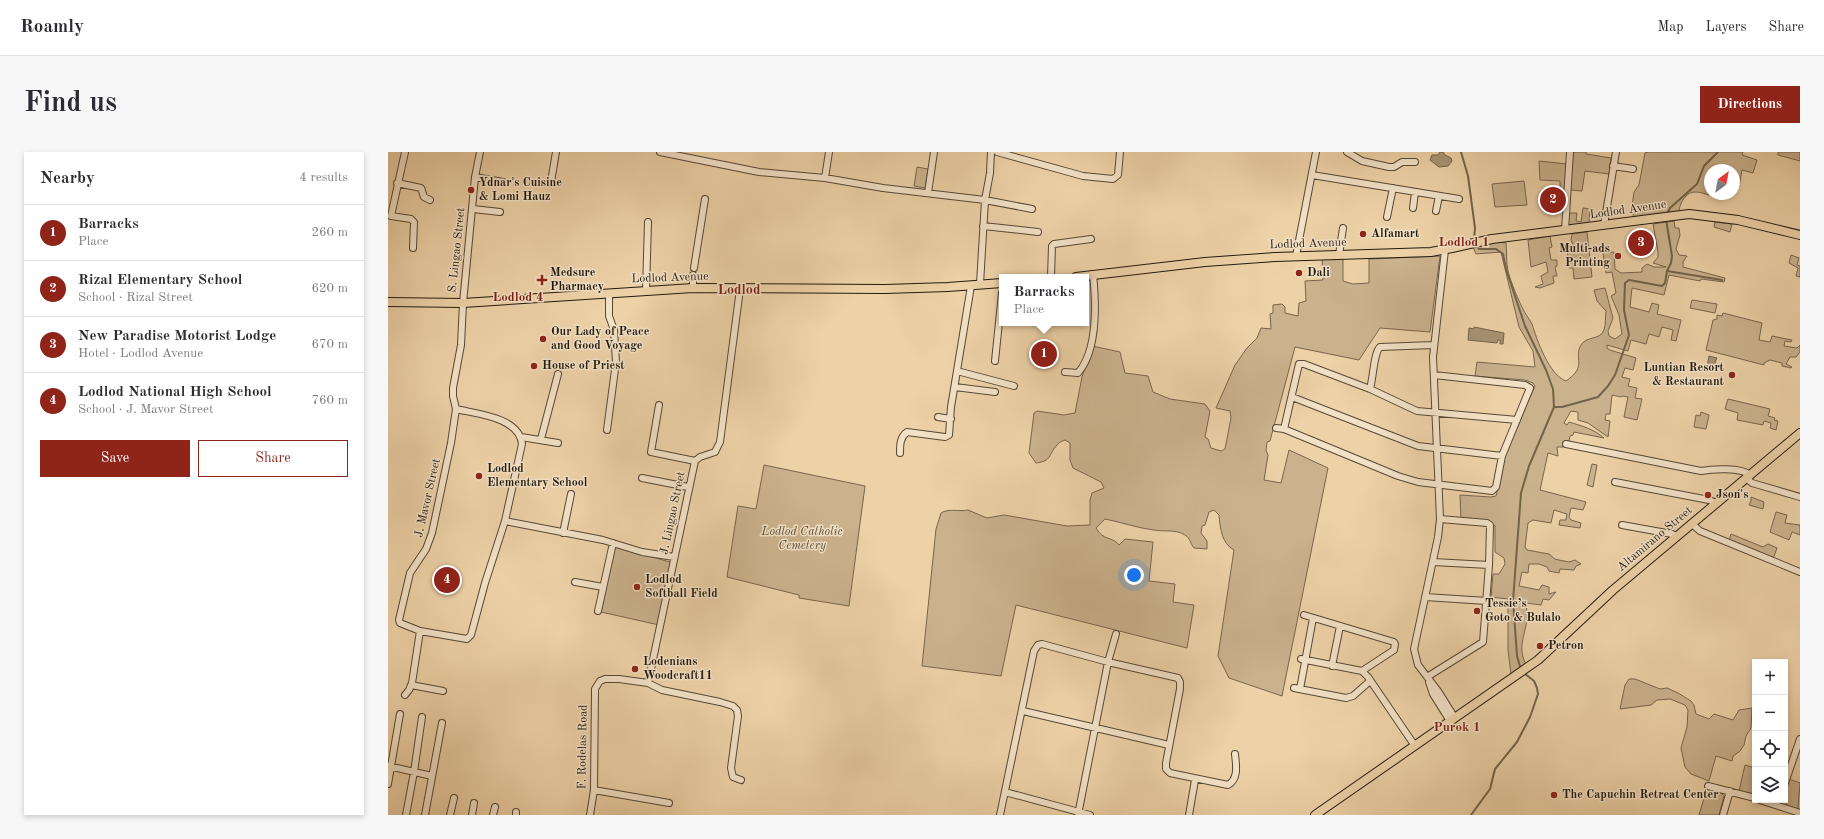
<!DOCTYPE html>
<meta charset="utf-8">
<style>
:root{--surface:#fff;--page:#f7f7f7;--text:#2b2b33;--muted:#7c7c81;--line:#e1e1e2;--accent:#8f2418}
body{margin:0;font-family:"Old Standard TT",serif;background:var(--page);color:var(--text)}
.controls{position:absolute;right:12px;bottom:12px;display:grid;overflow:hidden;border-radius:0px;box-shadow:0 2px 6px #0003}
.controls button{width:36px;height:36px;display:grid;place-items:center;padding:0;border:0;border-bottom:1px solid var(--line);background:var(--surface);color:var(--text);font:20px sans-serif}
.compass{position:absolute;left:1316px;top:12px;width:36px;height:36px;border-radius:50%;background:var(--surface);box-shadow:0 2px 6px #0003;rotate:32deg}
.you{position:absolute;left:746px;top:423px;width:14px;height:14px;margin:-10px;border:3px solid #fff;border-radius:50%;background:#1a73e8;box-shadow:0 0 0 6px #1a73e833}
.badge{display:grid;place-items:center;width:26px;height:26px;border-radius:50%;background:var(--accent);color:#fff;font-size:13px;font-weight:700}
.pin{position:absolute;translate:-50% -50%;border:2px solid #fff;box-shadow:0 1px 4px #0006}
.popup{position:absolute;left:611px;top:122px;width:90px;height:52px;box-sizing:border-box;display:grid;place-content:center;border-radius:0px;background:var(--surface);filter:drop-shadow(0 1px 3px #0005);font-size:13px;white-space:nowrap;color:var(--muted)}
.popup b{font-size:15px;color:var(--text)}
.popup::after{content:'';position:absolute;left:50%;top:100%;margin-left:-8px;border:8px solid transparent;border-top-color:var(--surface)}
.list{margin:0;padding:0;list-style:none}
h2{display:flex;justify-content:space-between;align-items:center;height:52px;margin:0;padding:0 16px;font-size:17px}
h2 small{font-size:13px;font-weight:400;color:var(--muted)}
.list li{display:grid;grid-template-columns:26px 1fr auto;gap:12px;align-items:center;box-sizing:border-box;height:56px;padding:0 16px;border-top:1px solid var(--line)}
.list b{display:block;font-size:15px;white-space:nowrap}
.list p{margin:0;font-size:13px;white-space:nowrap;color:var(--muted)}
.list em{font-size:13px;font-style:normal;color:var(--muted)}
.actions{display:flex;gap:8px;padding:12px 16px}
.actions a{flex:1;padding:9px 0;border:1px solid var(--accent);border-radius:0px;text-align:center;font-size:14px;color:var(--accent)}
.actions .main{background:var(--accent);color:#fff}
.icon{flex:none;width:22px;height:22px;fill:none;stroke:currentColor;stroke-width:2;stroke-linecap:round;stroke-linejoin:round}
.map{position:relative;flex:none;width:1412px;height:663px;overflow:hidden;border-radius:0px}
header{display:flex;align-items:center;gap:24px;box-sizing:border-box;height:56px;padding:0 20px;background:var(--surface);border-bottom:1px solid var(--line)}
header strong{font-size:19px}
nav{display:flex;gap:22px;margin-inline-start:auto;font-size:14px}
.intro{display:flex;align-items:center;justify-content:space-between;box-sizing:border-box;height:96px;padding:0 24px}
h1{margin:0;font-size:28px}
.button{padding:10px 18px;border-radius:0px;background:var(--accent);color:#fff;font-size:14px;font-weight:700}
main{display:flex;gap:24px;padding:0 24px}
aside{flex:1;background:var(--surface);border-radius:0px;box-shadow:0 2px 6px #0003}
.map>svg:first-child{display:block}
</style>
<header>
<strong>Roamly</strong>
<nav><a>Map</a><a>Layers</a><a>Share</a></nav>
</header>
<div class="intro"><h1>Find us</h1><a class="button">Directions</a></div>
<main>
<aside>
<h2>Nearby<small>4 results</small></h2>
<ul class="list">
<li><span class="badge">1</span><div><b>Barracks</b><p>Place</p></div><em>260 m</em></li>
<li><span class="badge">2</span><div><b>Rizal Elementary School</b><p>School · Rizal Street</p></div><em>620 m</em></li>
<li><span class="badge">3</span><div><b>New Paradise Motorist Lodge</b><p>Hotel · Lodlod Avenue</p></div><em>670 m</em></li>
<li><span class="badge">4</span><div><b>Lodlod National High School</b><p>School · J. Mavor Street</p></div><em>760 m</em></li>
</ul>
<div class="actions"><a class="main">Save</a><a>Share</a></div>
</aside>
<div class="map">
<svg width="1412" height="663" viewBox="0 0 1412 663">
<rect width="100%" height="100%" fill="#edd1a7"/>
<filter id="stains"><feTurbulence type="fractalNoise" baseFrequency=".005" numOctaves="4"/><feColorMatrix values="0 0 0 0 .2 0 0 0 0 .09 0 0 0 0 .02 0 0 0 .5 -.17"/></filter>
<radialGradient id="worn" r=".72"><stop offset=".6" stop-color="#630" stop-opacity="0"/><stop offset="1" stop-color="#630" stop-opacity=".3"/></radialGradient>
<path fill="#cab28d" stroke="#76664e" d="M1185 0H1198V2L1223 6 1221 22 1197 19 1194 39 1182 38Z
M1260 0H1355L1354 3 1369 8 1365 21 1354 18 1351 35 1346 34V18H1322L1321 43C1317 42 1313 40 1308 40 1298 39 1291 52 1291 60L1245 66 1246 55H1244L1246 40 1251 33 1257 1Z
M1390 0H1412V9L1390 3Z
M1151 9 1179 12 1177 39 1172 37V29L1152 28Z
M529 15 540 17 537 36 526 34Z
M1136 29 1139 53 1107 55 1104 32Z
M1195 56 1202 57 1201 72 1180 75 1179 73V61H1189L1188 69 1193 70Z
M1286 69 1287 76H1291L1292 83 1288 97 1291 103 1299 104 1295 110V115L1337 126 1336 130 1313 127 1312 129 1281 123 1276 143 1244 136 1242 155 1261 160 1264 151 1271 153 1269 162 1293 168 1288 189 1283 188 1285 178 1274 175 1271 185 1261 182 1258 192 1243 188 1240 199 1219 193V196L1222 198 1248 206 1245 218 1237 216 1234 225 1242 227 1240 234 1249 236 1247 246 1254 247 1249 268 1236 265 1240 245 1234 244 1233 245 1224 243 1222 262H1218L1217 268 1222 269 1220 285 1200 271 1190 268V260L1183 259 1176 271 1179 273 1181 270C1194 274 1206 277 1216 286L1186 280 1185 283 1182 284 1181 289 1184 290V292L1175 295H1169L1170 304 1160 301 1152 338 1198 350 1195 358 1183 356 1181 365 1183 368 1193 371 1192 376 1171 373 1172 368H1178L1179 362 1166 358 1163 371 1145 368 1140 371 1137 395 1139 398 1161 402 1167 407 1171 408 1181 410 1187 408 1193 412 1188 414 1186 418 1172 417 1171 421 1161 419 1159 415 1151 412H1141L1140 421 1134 420 1131 434 1151 438 1154 433 1161 435V442L1168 440 1161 448 1155 447 1153 453 1138 451C1138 456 1140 462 1139 467 1137 484 1129 496 1138 512L1123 522 1120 498V447L1103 445 1105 422H1111L1117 412 1116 406 1107 400V374L1101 369 1073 367 1072 343 1103 345 1108 344 1114 319 1111 316 1147 234 1145 231 1137 228 1087 224 1089 210 1147 215 1145 199 1131 175 1113 100 1088 102 1085 95 1108 90 1118 91C1119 100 1118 110 1120 119 1122 128 1131 150 1136 159 1138 163 1142 168 1144 172 1149 188 1161 223 1178 229 1200 214 1185 207 1193 193 1198 184 1213 188 1216 178 1218 172 1217 165 1218 159L1209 149 1206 138 1217 136 1225 166 1220 179 1221 184 1227 187 1234 182 1231 163 1223 144 1228 141 1224 120 1218 121 1215 101 1226 100 1227 117 1233 121 1254 120V116L1259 112 1266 115H1278L1265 111 1270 105V100L1265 72Z
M1327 70 1344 72 1342 80 1326 75Z
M1199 80 1204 125 1186 127 1185 116H1181L1179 96 1186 95 1183 88 1184 82Z
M1162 84 1164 95 1161 96 1163 108H1169V114L1167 115 1169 124H1165L1166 131 1152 136 1147 135 1155 132 1153 124 1160 120 1158 110 1143 115 1140 88Z
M1403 103 1411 106 1409 113 1412 114V125L1408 124 1410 116 1401 111Z
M1052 104 1042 180 992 176 971 208 907 195 882 289 879 290 878 298 880 303 876 328 893 331 901 298 940 316 894 544 841 526 830 504 846 398C834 392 832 376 831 363L826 358 821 360 817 373 814 374 813 381 819 389V397L806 396C802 391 802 386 797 383 788 377 776 380 766 378 749 376 733 370 717 367L708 376C715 389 724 384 731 393L737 387 765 390 761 429 787 432 785 450 806 453 799 496 628 453 613 524 534 514 548 377 553 361C560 356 571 360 580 358L599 366 616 363 679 374 702 373V348L704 341 716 336 713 330 685 316 682 308V291L677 288C674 289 670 291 669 293 660 303 664 309 648 311L641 301 646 261 649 259 676 263 687 261 694 225 704 194 732 200 737 221 760 224 765 240 782 247 817 252 822 259 817 285 820 287 823 296 833 299 837 297 843 266 842 259 828 256 847 213 859 196 869 186 873 176 883 177 882 162 885 161V153L894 152 897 155V161L910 164 911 151 918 149 917 129 935 128 934 107 955 106V129L965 132 981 131V107Z
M1304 148 1329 152 1327 161 1302 156Z
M1335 161 1374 171 1371 188 1382 190 1384 184 1404 188 1403 190 1397 189 1396 194 1409 196 1412 193V200L1408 205H1402L1398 212 1404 215 1403 216 1394 214V211L1382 208 1376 211V213L1318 198 1325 168 1329 167V163L1334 164Z
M1340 247 1382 257 1380 264 1387 266 1386 268 1390 269 1388 278 1382 276 1383 271 1376 269 1375 273 1349 268 1350 261 1337 257Z
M1313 260 1321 263 1318 277 1306 275 1308 263 1312 264Z
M1204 312 1209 313 1205 335 1199 333Z
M376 313 477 334 461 454 411 446V443L339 425 350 354 368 357Z
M1363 345 1376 350 1375 357 1361 353 1363 349Z
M1388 360 1399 363 1397 371 1412 373V383L1404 380 1401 388 1382 380Z
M1343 382 1375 395 1380 392 1389 396 1385 407 1341 389Z
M227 394 285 411 271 473 213 460Z
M1241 527H1247L1272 537 1279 536 1290 541 1303 549 1306 553 1308 562 1321 567 1326 562 1345 568 1351 558 1364 556 1363 576 1358 584 1356 593 1352 599 1345 604 1344 609 1328 604 1321 629 1303 622 1297 615 1293 596 1299 575 1300 558 1297 553 1282 547 1269 548 1263 553 1232 557 1237 533Z
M1357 613 1367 616V643L1351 639Z
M1401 627 1412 631 1410 657 1400 654 1397 650V640Z
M1319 636 1333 641 1336 644 1331 663H1311Z"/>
<path fill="#a89373" stroke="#72634b" d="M1052 0H1055L1057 3 1063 6 1064 9 1060 14 1051 15 1042 8 1044 3H1050Z
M1086 175 1116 181 1115 192H1112V188H1110L1109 191 1080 188 1081 176 1086 177Z
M1321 204 1329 206 1327 210 1329 216 1327 218 1319 215Z"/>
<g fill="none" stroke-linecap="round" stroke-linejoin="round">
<path stroke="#72634b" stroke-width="2" d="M1073 0 1080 24 1087 76 1086 89
M1279 62 1282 56 1309 32 1316 14 1330 0
M1088 93 1091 97H1108L1115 102 1118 117 1137 174 1158 218 1165 237 1166 255 1141 314 1133 341 1125 449 1129 504 1133 518
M1279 119 1334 128
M1166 255H1174L1210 245 1220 234 1227 223 1241 183 1236 158 1237 131 1241 128 1274 134 1277 131 1279 119 1283 111 1284 104 1278 67
M1083 663 1102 637 1107 617 1129 590 1142 565 1150 542 1149 536 1146 529 1136 521"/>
<defs>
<path id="minor" d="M17 0 3 64 23 67 26 70 25 96
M272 0 371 20 437 26 495 36 597 48 644 57
M609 0 695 24 725 27 730 23 732 0
M959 0 974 9 1001 15H1006L1014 10H1027
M1225 14 1245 17
M924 23 1071 47
M87 25 115 30
M437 26 441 0
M163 30 168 0
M9 31 33 36 36 45 42 48
M540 41 546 0
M1025 56 1027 40
M85 57 112 60
M1048 59 1051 44
M999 65 1005 36
M1216 73 1228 0
M595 74 650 80
M1177 78 1182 0
M1057 98 1045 205 1052 367 1050 385 1026 497 1030 513 1050 539 1067 566
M951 103 955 76
M908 104 928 0
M306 116 317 47
M663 125 664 94 666 92 703 87
M592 132 597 48 602 21 603 0
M305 136V123
M258 139 260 70
M607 209 614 141
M569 219 626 234
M677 220 690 221C710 198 708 151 705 122
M567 235 607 240
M982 237C985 227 986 200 992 195L1046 193
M904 245 1030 294 1114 304
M271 253 263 300 307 309
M68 257C89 262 131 265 134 292L117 369 97 431 83 483 79 487 32 479 12 471 11 468 22 421 38 397 44 381 63 291 68 257 65 244V236L73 193 75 151 87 25 92 0
M550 265 563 267
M888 276 896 277 1010 324 1030 330 1104 339 1108 335 1114 304 1142 236 1137 233 1046 223
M896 277 911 212H916L982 237 1029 259 1129 268
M219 278 228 210 226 178 221 164V141
M133 285 170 291
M153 287 170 222
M1178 292 1313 319C1324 317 1353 315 1362 323
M512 301C512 293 512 285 519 280L557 285 561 283 563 255 583 134
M254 326 300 335
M1358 326 1364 331 1412 345
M1227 330 1321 348 1328 351
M117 369 215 388 254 400 286 405
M1304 372 1312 379 1412 420
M1234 373 1284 382 1289 384
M175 381 183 342
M1045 410 1101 413
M187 430 215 435
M1037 445 1099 449
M210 459 225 391
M916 463 1006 490 1007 492 1006 498 974 519
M913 507 974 519 980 525 1027 594
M944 514 952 474
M1039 525 1095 490 1101 413 1102 373 1099 371 1052 367
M1041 530 1045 542 1062 569
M260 531 307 309 312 305 327 300 332 290 352 137
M23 533 55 539
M906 536 958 546 965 544 982 529
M912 537 925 466
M17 543 21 538 24 531 32 479
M635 559 781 593
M0 614 44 624
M1397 631 1412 587
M0 632 12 562
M1320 634 1367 646
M206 638 281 651
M617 640 702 663
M1372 648 1412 661
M18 663 26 620 34 565
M37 663 54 571
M62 663 66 646
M84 663 86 651
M105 663 107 655
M128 663V660
M202 663 206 638 207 537 212 529 217 527H231L260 531 274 538 332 550 345 554 349 558 350 564 343 616 345 625 353 628
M612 663 646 499 650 493 654 492 720 510 790 526 792 530V537L778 611V617L782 621 840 633C851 627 848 612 847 602
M690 663 720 510 728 482
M801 663 807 628
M1335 663 1342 639"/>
<path id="major" d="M688 125 817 110 887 105 1043 100 1064 96 1104 87 1301 62 1350 68 1412 83
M0 150 75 151 305 136 497 137 560 135 614 131
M927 663 1150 508 1225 438 1412 281"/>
</defs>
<use href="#minor" stroke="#554835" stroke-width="8"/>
<use href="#major" stroke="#221a0f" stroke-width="10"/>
<use href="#minor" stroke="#f3e1c6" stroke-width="6"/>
<use href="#major" stroke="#edd1a7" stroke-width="8"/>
</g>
<g fill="#8f2418" stroke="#f3e1c6" stroke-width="1.5">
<circle cx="83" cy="38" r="4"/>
<circle cx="975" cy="82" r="4"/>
<circle cx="1230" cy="104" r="4"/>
<circle cx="911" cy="121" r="4"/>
<path d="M152 122h4v4h4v4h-4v4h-4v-4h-4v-4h4z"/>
<circle cx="155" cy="187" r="4"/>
<circle cx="146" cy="214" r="4"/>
<circle cx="1344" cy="223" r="4"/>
<circle cx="91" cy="324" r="4"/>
<circle cx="1320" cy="343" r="4"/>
<circle cx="249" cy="435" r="4"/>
<circle cx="1089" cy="459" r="4"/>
<circle cx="1152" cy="494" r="4"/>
<circle cx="247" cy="517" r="4"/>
<circle cx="1166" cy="643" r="4"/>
</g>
<g text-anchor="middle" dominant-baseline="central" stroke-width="3" stroke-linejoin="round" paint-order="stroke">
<g font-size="12" font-weight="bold" fill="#221a0f" stroke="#f3e1c6" text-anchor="start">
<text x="91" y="31">Ydnar's Cuisine<tspan x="91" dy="14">&amp; Lomi Hauz</tspan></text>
<text x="983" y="82">Alfamart</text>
<text x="1222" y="97" text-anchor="end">Multi-ads<tspan x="1222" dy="14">Printing</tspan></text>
<text x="162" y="121">Medsure<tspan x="162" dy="14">Pharmacy</tspan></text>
<text x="919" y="121">Dali</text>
<text x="163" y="180">Our Lady of Peace<tspan x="163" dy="14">and Good Voyage</tspan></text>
<text x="154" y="214">House of Priest</text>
<text x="1336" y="216" text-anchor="end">Luntian Resort<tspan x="1336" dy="14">&amp; Restaurant</tspan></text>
<text x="99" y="317">Lodlod<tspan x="99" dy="14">Elementary School</tspan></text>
<text x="1328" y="343">Json's</text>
<text x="257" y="428">Lodlod<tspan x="257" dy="14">Softball Field</tspan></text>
<text x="1097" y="452">Tessie’s<tspan x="1097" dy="14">Goto &amp; Bulalo</tspan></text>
<text x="1160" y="494">Petron</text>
<text x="255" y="510">Lodenians<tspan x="255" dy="14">Woodcraft11</tspan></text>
<text x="1174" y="643">The Capuchin Retreat Center</text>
</g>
<g font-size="12" fill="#221a0f" stroke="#f3e1c6">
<text transform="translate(1240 58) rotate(-8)">Lodlod Avenue</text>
<text transform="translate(920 92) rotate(-2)">Lodlod Avenue</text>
<text transform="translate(69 98) rotate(-84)">S. Lingao Street</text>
<text transform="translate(282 126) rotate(-2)">Lodlod Avenue</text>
<text transform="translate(40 346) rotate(-77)">J. Mavor Street</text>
<text transform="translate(285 361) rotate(-78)">J. Lingao Street</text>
<text transform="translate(1267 387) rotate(-40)">Altamirano Street</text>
<text transform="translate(195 595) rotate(-89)">F. Rodelas Road</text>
</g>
<g font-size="12" font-style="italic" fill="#544835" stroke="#f3e1c6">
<text x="414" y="380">Lodlod Catholic<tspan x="414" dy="14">Cemetery</tspan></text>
</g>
<g font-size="13" font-weight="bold" fill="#7a1f14" stroke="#f3e1c6">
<text x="1076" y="90">Lodlod 1</text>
<text x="130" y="145">Lodlod 4</text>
<text x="1069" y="575">Purok 1</text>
</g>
<g font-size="14" font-weight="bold" fill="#7a1f14" stroke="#f3e1c6">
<text x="351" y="138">Lodlod</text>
</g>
</g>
<rect width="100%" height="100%" filter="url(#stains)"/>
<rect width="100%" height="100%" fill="url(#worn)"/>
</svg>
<div class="controls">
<button>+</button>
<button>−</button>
<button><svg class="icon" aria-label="locate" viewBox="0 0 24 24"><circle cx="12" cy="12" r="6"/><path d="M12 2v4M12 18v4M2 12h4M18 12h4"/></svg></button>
<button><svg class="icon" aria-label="layers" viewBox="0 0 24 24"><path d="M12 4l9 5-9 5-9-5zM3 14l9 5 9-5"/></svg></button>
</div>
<svg class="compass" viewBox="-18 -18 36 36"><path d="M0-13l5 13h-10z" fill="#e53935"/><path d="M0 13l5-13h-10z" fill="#7c7c81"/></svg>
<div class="you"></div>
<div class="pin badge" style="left:656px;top:202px">1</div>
<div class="popup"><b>Barracks</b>Place</div>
<div class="pin badge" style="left:1165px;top:48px">2</div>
<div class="pin badge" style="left:1253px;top:91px">3</div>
<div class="pin badge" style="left:59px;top:428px">4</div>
</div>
</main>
